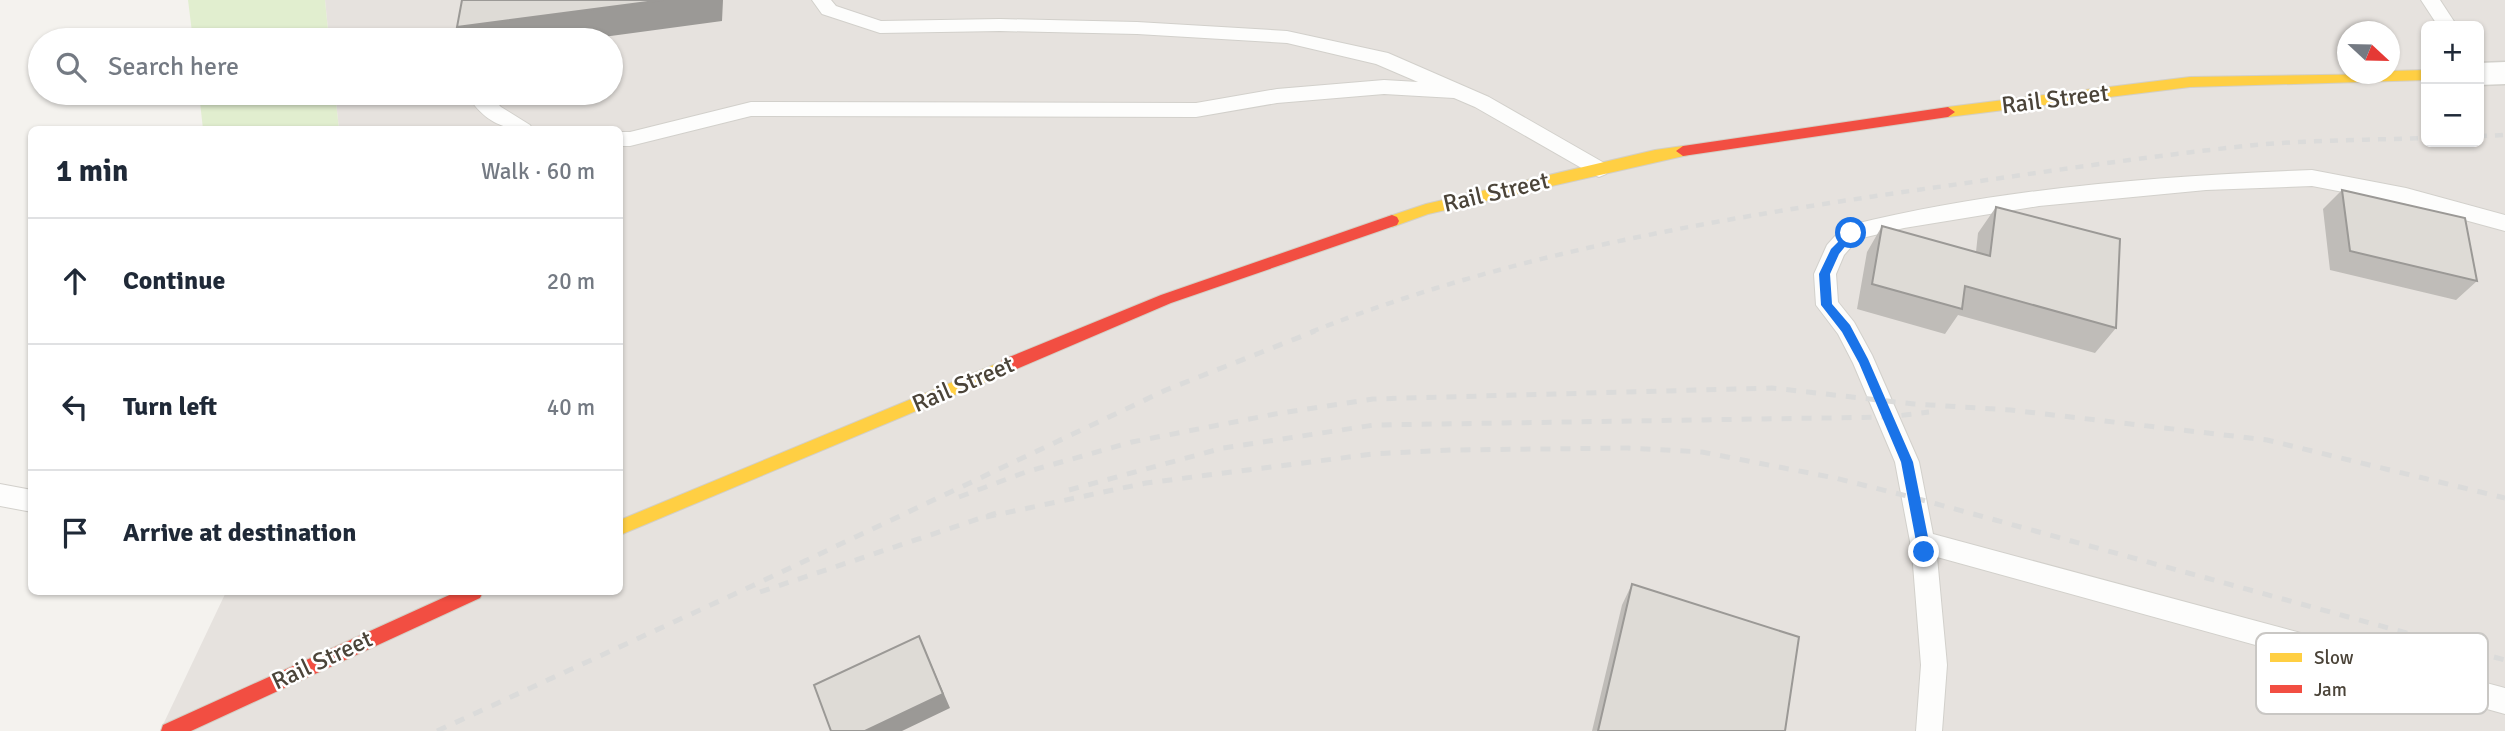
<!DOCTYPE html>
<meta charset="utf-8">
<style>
:root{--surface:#fff;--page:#f6f6f7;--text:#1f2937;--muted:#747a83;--line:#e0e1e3}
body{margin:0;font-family:Signika,sans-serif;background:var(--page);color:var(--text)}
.controls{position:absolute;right:21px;top:21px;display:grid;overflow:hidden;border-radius:10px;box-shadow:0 2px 5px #0004}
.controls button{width:63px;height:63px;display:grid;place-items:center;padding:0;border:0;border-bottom:2px solid var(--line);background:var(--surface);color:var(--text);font:35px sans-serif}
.compass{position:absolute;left:2337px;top:21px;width:63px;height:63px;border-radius:50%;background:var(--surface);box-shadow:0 2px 5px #0004;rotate:112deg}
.stop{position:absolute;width:21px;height:21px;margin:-16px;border:5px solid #1a73e8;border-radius:50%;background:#fff}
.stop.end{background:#1a73e8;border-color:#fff;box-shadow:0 2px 7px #0008}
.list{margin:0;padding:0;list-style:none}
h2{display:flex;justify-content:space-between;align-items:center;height:91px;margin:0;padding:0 28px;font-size:30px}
h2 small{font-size:23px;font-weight:400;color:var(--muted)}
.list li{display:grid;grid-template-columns:46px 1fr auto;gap:21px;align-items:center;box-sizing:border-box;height:126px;padding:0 28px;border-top:2px solid var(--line)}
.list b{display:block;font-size:26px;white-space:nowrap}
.list em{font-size:23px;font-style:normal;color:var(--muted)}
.icon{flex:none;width:38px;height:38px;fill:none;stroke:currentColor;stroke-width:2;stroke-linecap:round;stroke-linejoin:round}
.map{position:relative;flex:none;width:2505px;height:731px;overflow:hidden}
.search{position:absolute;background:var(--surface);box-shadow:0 2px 5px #0004;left:28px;top:28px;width:595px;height:77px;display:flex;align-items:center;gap:18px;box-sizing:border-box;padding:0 24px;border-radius:38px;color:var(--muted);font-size:26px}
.panel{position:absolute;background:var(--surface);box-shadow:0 2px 5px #0004;left:28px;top:126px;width:595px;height:469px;border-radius:10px}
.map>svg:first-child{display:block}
</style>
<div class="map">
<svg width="2505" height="731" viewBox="0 0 2505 731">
<rect width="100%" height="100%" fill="#f4f2ee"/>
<path fill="#e6e2de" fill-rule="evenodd" d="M325 0H2505V731H160L226 592H620V130L339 129 335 93H611V40H329ZM2426 26H2479V142H2426ZM2348 32H2390V74H2348Z"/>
<path fill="#e1eecf" d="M188 0H325L329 40H193Z
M199 93H335L339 129H203Z"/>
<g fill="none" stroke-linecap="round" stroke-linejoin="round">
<defs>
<path id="lane" d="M812 0H831L836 6 881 21 1000 19 1137 22 1287 31 1388 53 1489 97 1606 164 1609 169 1606 174 1599 177 1592 174 1475 107 1454 98 1384 94 1277 103 1196 117 751 116 630 146H620V132H630L751 102 1196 103 1277 89 1384 80 1418 82 1376 64 1287 43 1137 34 1000 31 880 33 822 14Z
M2421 0H2440L2457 26H2438Z
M466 93H487L501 107 530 125 533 130C502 130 483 121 466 93Z
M2312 170 2406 188 2505 215V231L2406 204 2312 186 2206 190 2039 206 1904 228 1858 239 1844 255 1836 274 1838 302 1854 322 1872 355 1919 462 1933 534 2505 688V714L1937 557 1947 665 1942 731H1916L1921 665 1912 552 1895 462 1853 363 1838 334 1816 305 1814 274 1827 245 1843 227 1851 225C2002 188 2157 176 2312 170Z
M0 484 32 490V512L0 506Z"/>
<path id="street" d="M2505 62V84L2479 85V63Z"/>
<path id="slow" d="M2426 70V80L2190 87 1948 117 1941 112 1948 107 2190 77 2390 74V71Z
M1683 146 1690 151 1688 155 1428 214 1392 227 1385 221 1387 217 1426 204 1655 150Z
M1008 359 1014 360 1016 365 1014 370 620 535V520Z"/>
<path id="jam" d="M1948 107 1955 112 1948 117 1683 156 1676 151 1683 146Z
M1392 215 1397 217 1399 221 1397 225 1171 303 1014 370H1002L1000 365 1002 360 1161 295Z
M456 592H483L480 598 191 731H161L163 725Z"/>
</defs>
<use href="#lane" stroke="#d2d0cb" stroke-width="2"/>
<use href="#street" stroke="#d2d0cb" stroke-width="3"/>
<use href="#slow" stroke="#d3cfc5" stroke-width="2"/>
<use href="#jam" stroke="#d3cfc5" stroke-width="2"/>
<use href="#lane" fill="#fdfdfc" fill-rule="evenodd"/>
<use href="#street" fill="#fdfdfc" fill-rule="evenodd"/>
<use href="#slow" fill="#ffcf43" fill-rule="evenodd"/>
<use href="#jam" fill="#f24e42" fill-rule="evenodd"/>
<path stroke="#dbdbda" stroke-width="4.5" stroke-dasharray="8 8" stroke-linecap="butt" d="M2479 136 2505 135
M1311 332C1505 255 1704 221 1910 191 2024 175 2139 157 2255 145 2311 140 2369 140 2426 138"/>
<path stroke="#dbdbda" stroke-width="5" stroke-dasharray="10 10" stroke-linecap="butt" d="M1069 490 1223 448 1374 425 1888 417 1929 412
M959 497 1026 472 1132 442 1275 414 1373 399 1772 388 1914 404 2011 410 2267 440 2505 498
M986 517 1146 483 1373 454 1451 450 1628 448 1702 452 1835 478 1915 498 2505 660
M760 592 996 513
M437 731 752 586 1166 390 1315 331"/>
</g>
<path fill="#bfbcb8" d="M2342 190 2477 281 2456 300 2330 270 2323 209Z
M1996 207 2116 328 2095 353 1958 315 1945 334 1857 309 1867 252 1882 226 1976 252 1978 233Z
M1632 584 1785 731H1592L1622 605Z"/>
<path fill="#9b9996" d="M663 0H723L722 21 581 40H465L457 27Z
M919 636 950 708 902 731H865Z"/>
<path fill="#dedbd6" stroke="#9b9996" stroke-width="2" d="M462 0H663L457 27Z
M2342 190 2465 218 2477 281 2350 251Z
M1996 207 2120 239 2116 328 1965 286 1962 309 1872 284 1882 226 1990 256Z
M1632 584 1799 637 1785 731H1598Z
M919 636 943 694 865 731H831L814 685Z"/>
<path fill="#1a73e8" d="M1851 229 1856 233 1839 254 1830 274 1832 304 1850 325 1868 359 1913 462 1931 552 1924 558 1918 552 1901 462 1859 363 1842 332 1821 305 1819 274 1831 249Z"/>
<g text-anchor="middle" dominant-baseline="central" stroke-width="5" stroke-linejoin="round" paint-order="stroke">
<g font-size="24" fill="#4b4439" stroke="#fff">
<text transform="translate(2055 99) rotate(-7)">Rail Street</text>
<text transform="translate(1496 192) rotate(-13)">Rail Street</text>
<text transform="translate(963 384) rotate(-23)">Rail Street</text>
<text transform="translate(322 660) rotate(-25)">Rail Street</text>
</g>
</g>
<rect x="2256" y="633" width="232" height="81" rx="10" fill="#fff" stroke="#c9c7c4" stroke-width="2"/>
<rect x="2270" y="653" width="32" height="9" fill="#ffcf43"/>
<rect x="2270" y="685" width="32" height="8" fill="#f24e42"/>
<g font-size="19" fill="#4b4439">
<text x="2314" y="664">Slow</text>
<text x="2314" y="696">Jam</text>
</g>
</svg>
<div class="controls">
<button>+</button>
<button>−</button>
</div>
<svg class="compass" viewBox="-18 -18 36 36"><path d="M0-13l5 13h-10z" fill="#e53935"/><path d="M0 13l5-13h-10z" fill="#747a83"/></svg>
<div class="stop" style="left:1851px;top:233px"></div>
<div class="stop end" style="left:1924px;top:552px"></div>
<div class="search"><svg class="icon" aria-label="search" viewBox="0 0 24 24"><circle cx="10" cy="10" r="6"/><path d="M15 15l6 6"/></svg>Search here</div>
<section class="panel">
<h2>1 min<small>Walk · 60 m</small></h2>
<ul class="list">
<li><svg class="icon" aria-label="ahead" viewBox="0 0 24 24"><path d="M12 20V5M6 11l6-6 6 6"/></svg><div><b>Continue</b></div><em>20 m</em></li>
<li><svg class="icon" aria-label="left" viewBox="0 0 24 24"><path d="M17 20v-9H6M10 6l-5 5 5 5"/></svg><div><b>Turn left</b></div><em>40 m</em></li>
<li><svg class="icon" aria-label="arrive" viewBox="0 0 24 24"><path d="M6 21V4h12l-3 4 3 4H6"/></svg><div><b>Arrive at destination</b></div></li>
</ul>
</section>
</div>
